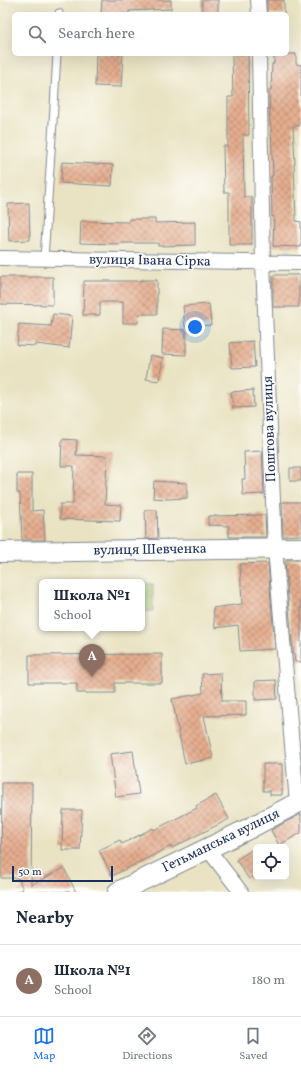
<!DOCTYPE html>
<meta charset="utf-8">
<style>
:root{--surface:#fff;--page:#f6f6f7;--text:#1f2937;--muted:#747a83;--line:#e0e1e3;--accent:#1a73e8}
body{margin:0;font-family:Vollkorn,serif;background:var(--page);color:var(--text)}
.controls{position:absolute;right:12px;bottom:12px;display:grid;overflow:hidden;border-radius:6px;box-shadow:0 4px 16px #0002}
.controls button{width:36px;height:36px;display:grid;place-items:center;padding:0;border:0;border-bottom:1px solid var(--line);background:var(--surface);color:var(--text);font:20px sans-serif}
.scale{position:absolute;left:12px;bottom:10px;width:101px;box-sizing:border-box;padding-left:4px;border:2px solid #1b2f5e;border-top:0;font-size:11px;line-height:14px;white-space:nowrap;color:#1b2f5e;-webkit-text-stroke:3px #fdfcf7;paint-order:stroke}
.you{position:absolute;left:195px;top:327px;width:14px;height:14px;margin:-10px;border:3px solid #fff;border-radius:50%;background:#1a73e8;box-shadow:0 0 0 6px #1a73e833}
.badge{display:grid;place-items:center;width:26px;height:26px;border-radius:50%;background:var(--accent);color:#fff;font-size:13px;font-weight:700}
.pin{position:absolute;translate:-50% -33px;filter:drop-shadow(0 1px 2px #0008)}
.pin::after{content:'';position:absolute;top:21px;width:14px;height:12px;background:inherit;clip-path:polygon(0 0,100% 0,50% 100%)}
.popup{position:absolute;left:39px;top:579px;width:106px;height:52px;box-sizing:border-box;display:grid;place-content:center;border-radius:6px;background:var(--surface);filter:drop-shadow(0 1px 3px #0005);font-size:13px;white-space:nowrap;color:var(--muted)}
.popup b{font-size:15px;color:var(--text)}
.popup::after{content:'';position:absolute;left:50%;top:100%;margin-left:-8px;border:8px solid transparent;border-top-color:var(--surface)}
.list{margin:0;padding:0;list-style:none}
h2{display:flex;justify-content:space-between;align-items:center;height:52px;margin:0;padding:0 16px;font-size:17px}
h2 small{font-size:13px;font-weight:400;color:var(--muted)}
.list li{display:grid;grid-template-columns:26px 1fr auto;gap:12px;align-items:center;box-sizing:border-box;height:72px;padding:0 16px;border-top:1px solid var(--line)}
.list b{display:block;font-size:15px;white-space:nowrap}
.list p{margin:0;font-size:13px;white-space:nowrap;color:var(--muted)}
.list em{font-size:13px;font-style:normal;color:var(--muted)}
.icon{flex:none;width:22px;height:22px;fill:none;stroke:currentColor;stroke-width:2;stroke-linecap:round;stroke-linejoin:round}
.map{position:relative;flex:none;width:301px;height:892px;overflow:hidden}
.search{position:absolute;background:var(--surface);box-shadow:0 4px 16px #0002;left:12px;right:12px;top:12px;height:44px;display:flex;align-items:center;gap:10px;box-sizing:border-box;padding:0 14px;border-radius:6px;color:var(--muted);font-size:15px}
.sheet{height:124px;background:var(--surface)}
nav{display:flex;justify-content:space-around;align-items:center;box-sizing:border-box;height:56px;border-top:1px solid var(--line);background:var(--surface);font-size:11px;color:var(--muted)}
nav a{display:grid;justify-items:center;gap:2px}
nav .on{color:var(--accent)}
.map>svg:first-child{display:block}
</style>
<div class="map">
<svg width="301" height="892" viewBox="0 0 301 892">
<defs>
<pattern id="building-cross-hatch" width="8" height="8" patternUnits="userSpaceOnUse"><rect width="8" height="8" fill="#e5ad8e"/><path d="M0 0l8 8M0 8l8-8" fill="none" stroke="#b98d77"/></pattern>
</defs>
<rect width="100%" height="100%" fill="#fdfcf7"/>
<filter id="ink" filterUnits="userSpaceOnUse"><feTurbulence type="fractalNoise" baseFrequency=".025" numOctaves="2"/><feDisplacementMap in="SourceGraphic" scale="8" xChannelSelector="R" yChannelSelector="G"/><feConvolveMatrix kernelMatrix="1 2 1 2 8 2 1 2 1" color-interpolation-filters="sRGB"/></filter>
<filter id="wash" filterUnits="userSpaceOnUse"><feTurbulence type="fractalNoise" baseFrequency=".012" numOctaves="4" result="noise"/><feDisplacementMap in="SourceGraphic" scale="16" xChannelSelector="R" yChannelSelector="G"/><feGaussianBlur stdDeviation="0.9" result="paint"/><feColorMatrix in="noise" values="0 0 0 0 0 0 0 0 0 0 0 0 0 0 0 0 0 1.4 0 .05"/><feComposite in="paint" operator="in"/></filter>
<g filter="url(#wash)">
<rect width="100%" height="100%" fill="#e9e3c3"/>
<path fill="#a3c46d" stroke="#5f7a66" d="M142 584H153V611L142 612Z"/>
<g id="blocks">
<path fill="url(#building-cross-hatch)" d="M102 0H171V9L129 11V14H101Z
M202 0H218V14H202Z
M267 0H284V14H267Z
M96 54H123L121 87 95 86Z
M232 54H248L249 135H243L244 197H252V245H229V192H224L223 146H228V97H233Z
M274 54H296V64L301 65V122H299V126H293L295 164H294L296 221 301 222V247L273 246 274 216 272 217 271 176H273L271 126H270L269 90H271L272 64H274Z
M62 162 113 165 112 186 61 183Z
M29 203 30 240 9 241 8 204Z
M129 219H155V223L195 222V245L158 246V243H120V244L80 243 81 221 129 222Z
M273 275H299V307H273Z
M0 277H53V305L0 304Z
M141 280H157V314H139L138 323H123V302H100V315H83L84 281H141Z
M209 304 211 325 185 327 183 306Z
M53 314 72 316 69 348 36 344V346L17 345 19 324 51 326Z
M163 329 186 330V355L162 354Z
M253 341 255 367 232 368 230 343Z
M150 355 163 358 159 381 146 379Z
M253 390 254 407 233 408 231 392Z
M62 439 77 440 76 455 107 456 105 504 121 505 120 521 60 519V504H73L74 466H61Z
M262 451 264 494 243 495 242 479H245L244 452Z
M290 468H301V481H290Z
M17 474H32V511L43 510 45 540H22L20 493H17Z
M154 481 187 483V498L168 499 153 498Z
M282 502H301V535L283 536Z
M145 510H157L158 538 146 539Z
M265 515 266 537H229V526L208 525V516Z
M286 560H301V662H295L292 642 285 562H286Z
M268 563 275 649 240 651 238 625 215 628 213 608 242 604 240 564Z
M162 654V683H115V693H77V683H29V655Z
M221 673 222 701H246V715L204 716 213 758 185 764 172 699 203 693 202 674Z
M276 680 277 699 255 700V681Z
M133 751 139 794 116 797 110 754Z
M263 764H282V795H270V791H263Z
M2 783H32L31 885 64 868 76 892H16L23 889 18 878H1Z
M216 795 229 819 172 848 171 846 112 876 99 850 120 840 122 844 153 828 154 830 197 808 196 806Z
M63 810H82L80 850H62Z
M301 814V833L279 845 271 830Z
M256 847V875L249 879 236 860Z"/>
</g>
</g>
<g filter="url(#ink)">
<use href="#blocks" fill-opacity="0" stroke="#828990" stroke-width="1"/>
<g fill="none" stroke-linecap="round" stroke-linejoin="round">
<defs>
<path id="lane" d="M59 14V13
M44 259 54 107 57 54"/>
<path id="street" d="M258 0 259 14
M259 54 263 263 275 548 297 803
M0 258 301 263
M207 848 241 892"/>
<path id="secondary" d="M0 552 301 548
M118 892 250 828 301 801"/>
</defs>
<use href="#lane" stroke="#828990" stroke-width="9"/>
<use href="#street" stroke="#828990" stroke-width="16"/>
<use href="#secondary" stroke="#828990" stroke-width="22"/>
<use href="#lane" stroke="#fff" stroke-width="7"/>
<use href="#street" stroke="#fff" stroke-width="14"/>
<use href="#secondary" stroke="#fff" stroke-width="20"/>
</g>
</g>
<g text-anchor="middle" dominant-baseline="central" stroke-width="3" stroke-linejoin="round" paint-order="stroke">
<g font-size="14" fill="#1b2f5e" stroke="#fdfcf7">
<text transform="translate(150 261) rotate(1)">вулиця Івана Сірка</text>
<text transform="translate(270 429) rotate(-92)">Поштова вулиця</text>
<text transform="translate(150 550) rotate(-1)">вулиця Шевченка</text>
<text transform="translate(221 841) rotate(-26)">Гетьманська вулиця</text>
</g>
</g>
</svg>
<div class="controls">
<button><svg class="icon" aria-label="locate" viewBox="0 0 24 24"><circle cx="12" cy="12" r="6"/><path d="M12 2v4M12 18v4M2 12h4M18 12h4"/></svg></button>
</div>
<div class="scale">50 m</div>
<div class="you"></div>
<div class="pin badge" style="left:92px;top:677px;background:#8d6e63">A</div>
<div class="popup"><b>Школа №1</b>School</div>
<div class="search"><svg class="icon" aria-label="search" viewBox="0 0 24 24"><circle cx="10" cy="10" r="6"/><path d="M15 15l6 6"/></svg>Search here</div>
</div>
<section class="sheet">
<h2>Nearby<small></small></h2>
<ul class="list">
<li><span class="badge" style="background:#8d6e63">A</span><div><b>Школа №1</b><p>School</p></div><em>180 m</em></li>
</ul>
</section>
<nav>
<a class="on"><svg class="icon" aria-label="map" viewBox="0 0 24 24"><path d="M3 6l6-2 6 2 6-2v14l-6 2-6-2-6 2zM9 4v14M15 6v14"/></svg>Map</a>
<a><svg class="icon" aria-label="directions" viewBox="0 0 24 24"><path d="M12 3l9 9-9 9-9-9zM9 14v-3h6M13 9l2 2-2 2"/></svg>Directions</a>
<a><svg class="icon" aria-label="saved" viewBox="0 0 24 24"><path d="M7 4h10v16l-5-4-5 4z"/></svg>Saved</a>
</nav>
